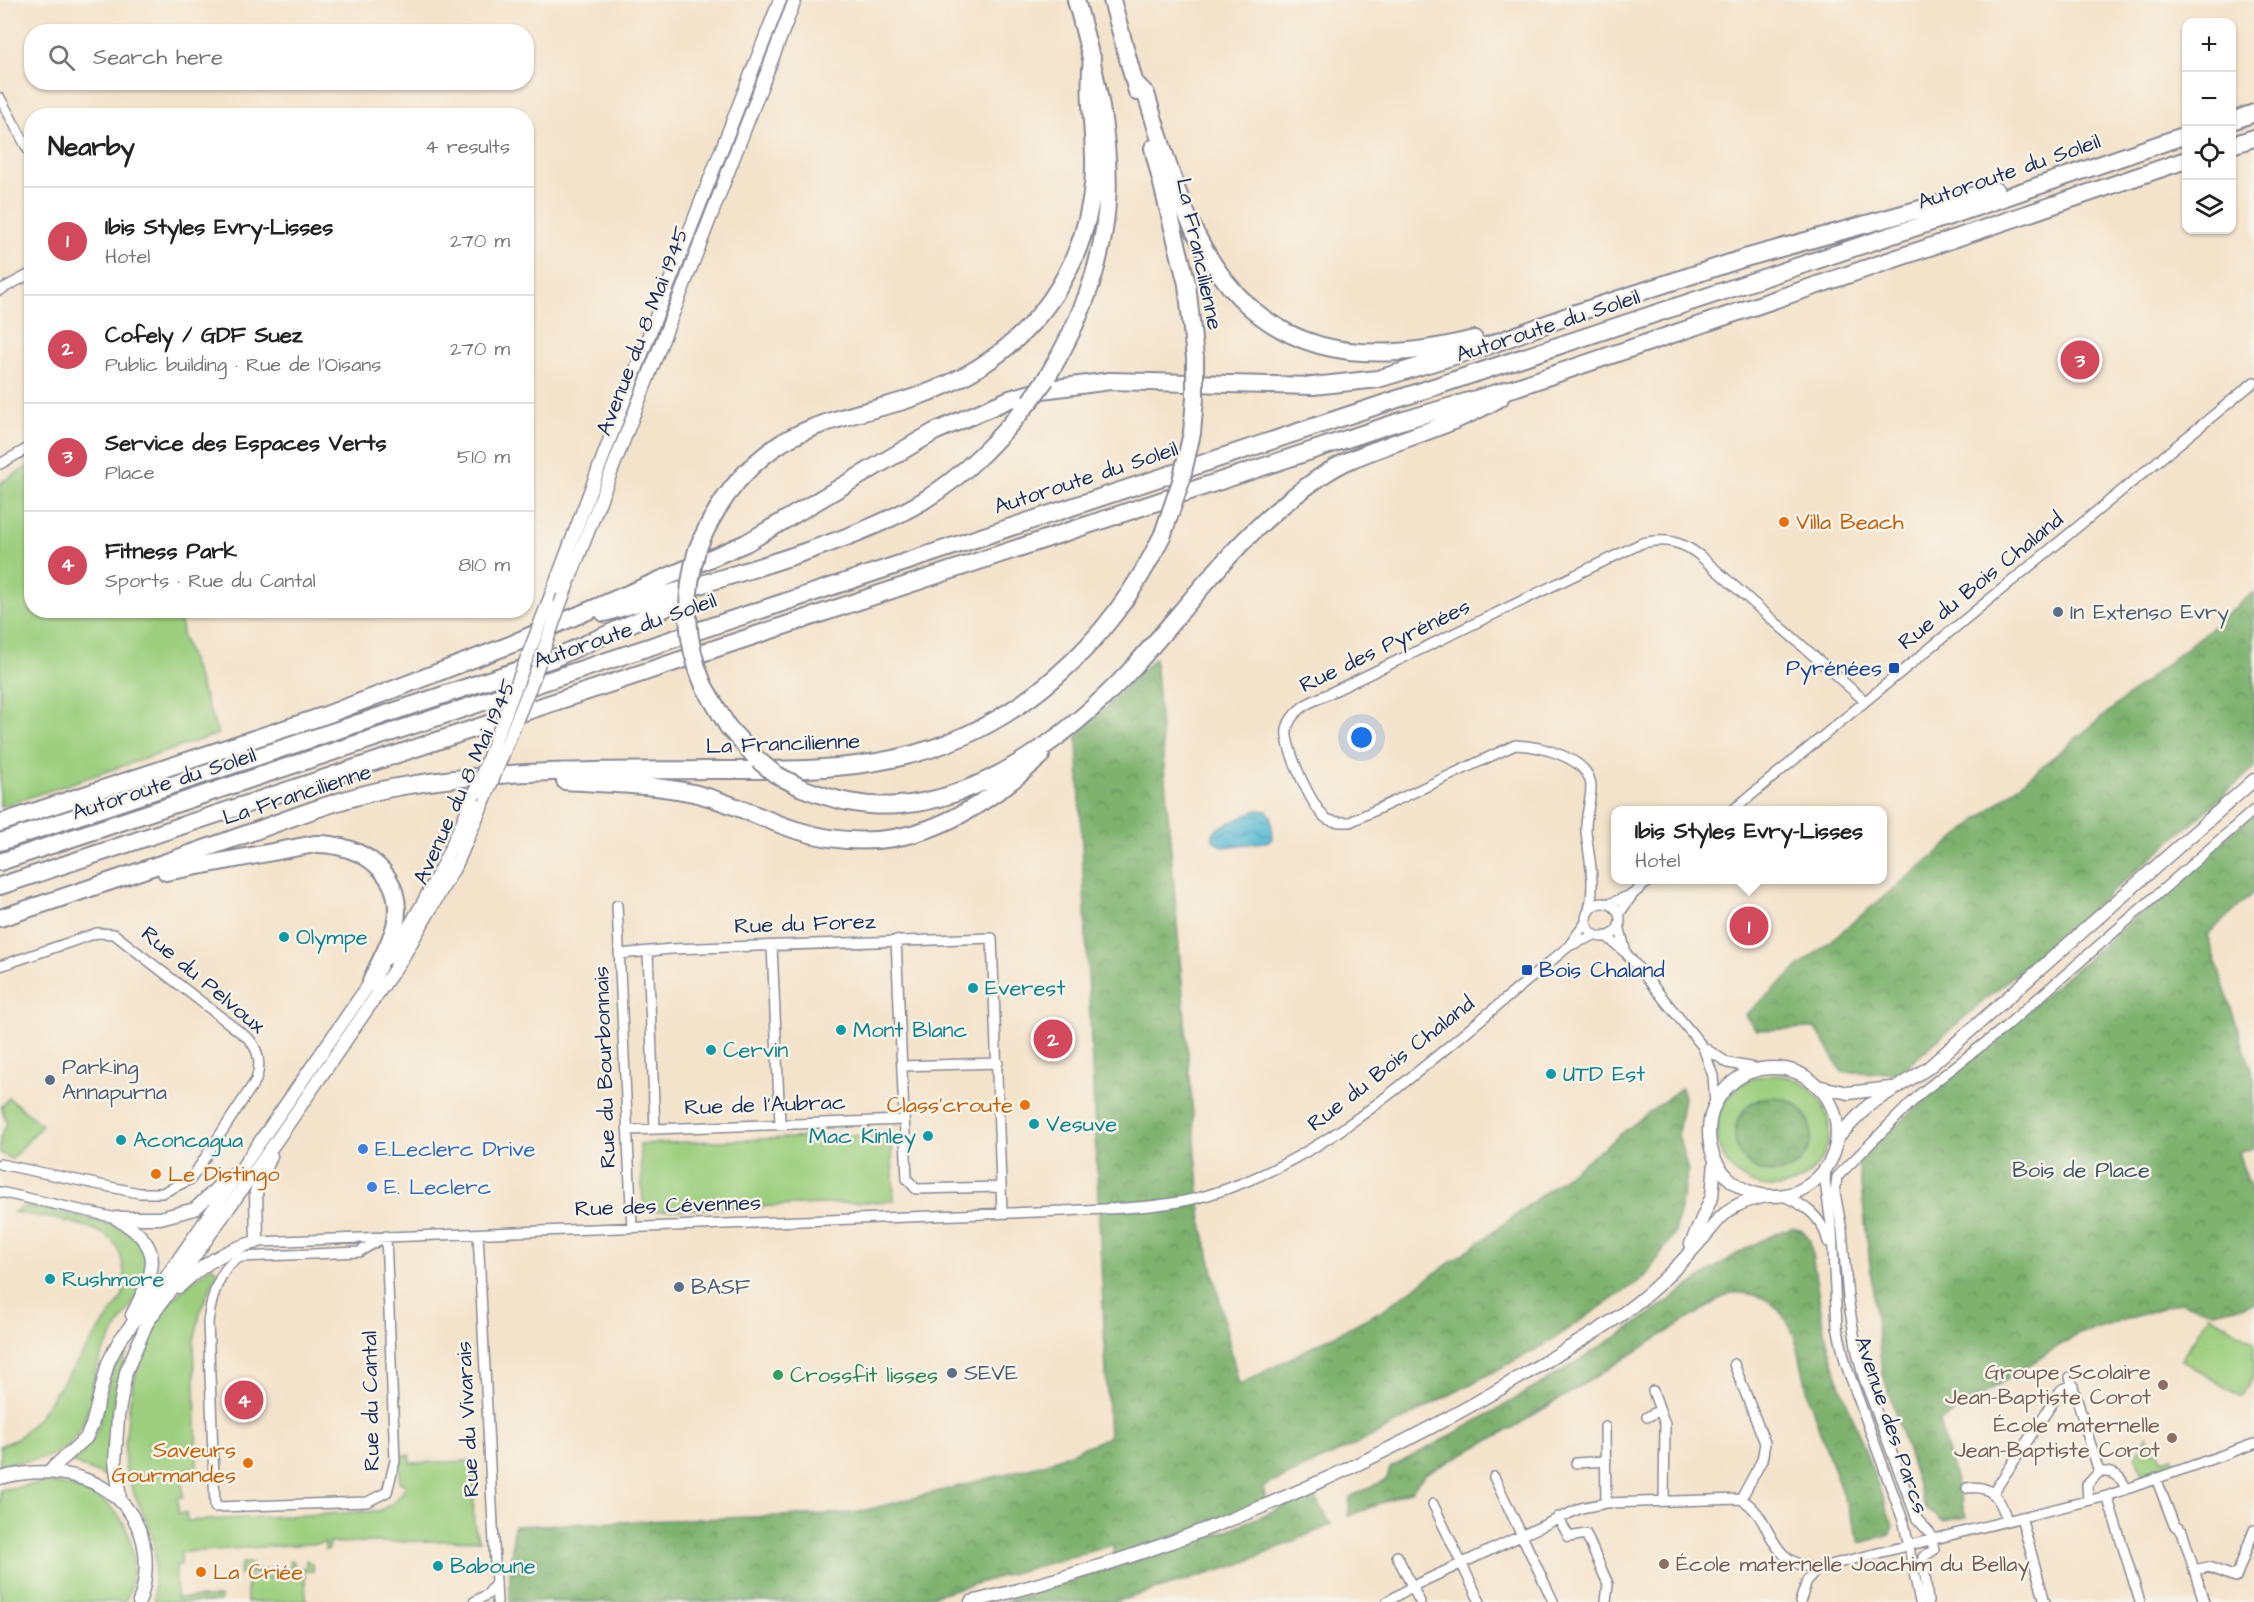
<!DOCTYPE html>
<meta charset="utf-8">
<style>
:root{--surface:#fff;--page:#f2f2f2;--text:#222;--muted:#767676;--line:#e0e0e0;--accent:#d1495b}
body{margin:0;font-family:"Architects Daughter",sans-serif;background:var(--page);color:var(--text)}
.controls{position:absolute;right:18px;top:18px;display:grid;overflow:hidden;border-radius:12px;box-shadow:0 2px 4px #0004}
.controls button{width:54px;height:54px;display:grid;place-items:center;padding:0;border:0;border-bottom:2px solid var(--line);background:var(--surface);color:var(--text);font:30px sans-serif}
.you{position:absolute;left:1362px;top:738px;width:21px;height:21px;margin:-15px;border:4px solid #fff;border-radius:50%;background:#1a73e8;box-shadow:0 0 0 9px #1a73e833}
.badge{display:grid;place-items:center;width:39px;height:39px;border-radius:50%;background:var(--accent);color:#fff;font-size:20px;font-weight:700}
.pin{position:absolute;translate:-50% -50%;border:3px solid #fff;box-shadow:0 2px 6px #0006}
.popup{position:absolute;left:1611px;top:806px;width:276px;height:78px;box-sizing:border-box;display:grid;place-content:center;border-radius:12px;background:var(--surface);filter:drop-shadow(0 2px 4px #0005);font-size:20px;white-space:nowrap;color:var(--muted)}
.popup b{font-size:22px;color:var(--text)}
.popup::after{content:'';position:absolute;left:50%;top:100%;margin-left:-12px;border:12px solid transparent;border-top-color:var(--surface)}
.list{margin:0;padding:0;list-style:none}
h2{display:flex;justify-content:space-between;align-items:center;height:78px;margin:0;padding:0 24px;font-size:26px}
h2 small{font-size:20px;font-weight:400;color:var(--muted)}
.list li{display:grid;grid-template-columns:39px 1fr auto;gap:18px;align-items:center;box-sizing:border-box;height:108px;padding:0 24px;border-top:2px solid var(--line)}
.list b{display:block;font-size:22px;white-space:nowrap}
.list p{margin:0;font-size:20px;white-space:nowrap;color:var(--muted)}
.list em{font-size:20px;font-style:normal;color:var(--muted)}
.icon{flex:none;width:33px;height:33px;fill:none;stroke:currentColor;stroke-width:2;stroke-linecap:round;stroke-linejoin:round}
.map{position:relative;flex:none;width:2254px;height:1602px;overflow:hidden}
.search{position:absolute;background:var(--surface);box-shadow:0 2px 4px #0004;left:24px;top:24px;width:510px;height:66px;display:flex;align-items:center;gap:15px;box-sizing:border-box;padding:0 21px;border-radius:24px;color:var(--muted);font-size:22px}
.panel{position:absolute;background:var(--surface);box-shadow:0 2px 4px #0004;left:24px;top:108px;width:510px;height:510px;border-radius:24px}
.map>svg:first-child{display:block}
</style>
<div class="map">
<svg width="2254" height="1602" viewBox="0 0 2254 1602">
<defs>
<pattern id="forest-crowns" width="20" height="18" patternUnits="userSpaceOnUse" patternTransform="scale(1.5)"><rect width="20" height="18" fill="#7eb26e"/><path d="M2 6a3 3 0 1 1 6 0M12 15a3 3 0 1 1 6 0" fill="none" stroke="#66915e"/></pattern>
<pattern id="water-waves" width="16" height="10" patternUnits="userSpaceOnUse" patternTransform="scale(1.5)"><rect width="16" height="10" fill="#57bbd5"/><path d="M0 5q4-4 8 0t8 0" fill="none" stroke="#4798b0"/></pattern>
</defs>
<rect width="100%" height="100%" fill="#f7f3e8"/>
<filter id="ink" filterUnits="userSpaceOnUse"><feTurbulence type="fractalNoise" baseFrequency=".0167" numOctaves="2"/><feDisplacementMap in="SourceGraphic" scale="12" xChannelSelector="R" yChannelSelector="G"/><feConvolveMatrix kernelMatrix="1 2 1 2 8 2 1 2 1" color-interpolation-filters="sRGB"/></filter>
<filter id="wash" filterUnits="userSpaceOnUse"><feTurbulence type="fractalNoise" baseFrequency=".008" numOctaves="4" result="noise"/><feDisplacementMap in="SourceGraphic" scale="24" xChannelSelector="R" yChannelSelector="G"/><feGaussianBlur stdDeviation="1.35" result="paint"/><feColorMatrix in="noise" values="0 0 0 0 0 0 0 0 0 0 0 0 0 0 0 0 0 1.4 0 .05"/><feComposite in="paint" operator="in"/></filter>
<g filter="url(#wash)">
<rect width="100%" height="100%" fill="#f4e3cb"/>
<path fill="#9dcf7f" stroke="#5c7f6e" stroke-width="1.5" d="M31 465 32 610 180 611 182 635 218 734 0 807V483Z
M1717 1131a56 56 0 1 1 112 0a56 56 0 1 1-112 0Z
M9 1098 42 1125 12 1159 0 1153V1138L7 1123 1 1107Z
M891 1134 894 1201 651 1211 643 1202 640 1144Z
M24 1207C43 1208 60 1213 78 1217 119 1226 165 1236 140 1289 128 1314 110 1335 99 1361 88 1389 92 1423 68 1445 49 1463 23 1459 0 1466V1446L18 1438 37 1419 122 1298C128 1282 123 1247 108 1237 86 1221 40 1217 13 1212Z
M212 1266 218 1271 201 1309 194 1341 197 1469 182 1470 183 1497 178 1498V1513H186L187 1521 379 1511C391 1505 401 1498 406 1485L399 1482 401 1455H410L411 1463 469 1461C482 1486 465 1516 480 1540L329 1543V1549L325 1550V1543L181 1552V1565H176V1598L220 1597V1602H155C152 1582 157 1563 154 1543 148 1515 130 1494 125 1466 123 1454 126 1438 127 1425 131 1378 146 1326 180 1292 190 1282 202 1274 212 1266Z
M2209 1314 2254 1342V1376L2241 1397 2181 1360Z
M135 1327 116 1385 108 1450 110 1475 106 1477 72 1462C101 1443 101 1413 109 1383 114 1363 125 1344 135 1327Z
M2147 1435 2153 1451 2158 1450 2162 1460 2173 1457 2175 1462 2142 1475 2136 1457Z
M48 1482C88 1489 125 1503 132 1548 135 1567 134 1584 125 1602H0V1490Z
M306 1560 312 1564 313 1571 239 1574 242 1563H251L252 1571 290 1569V1561H294V1568H306Z
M305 1575 306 1602H247V1578Z"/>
<path fill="url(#forest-crowns)" stroke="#4c7066" stroke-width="1.5" d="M2254 592V768L2210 808 1899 1073 1842 1072 1816 1028 1756 1030 1745 1015 1807 960Z
M1155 658 1202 1224 1239 1385 1381 1311 1488 1236 1681 1088 1684 1097 1678 1135 1688 1171 1675 1233 1645 1277 1544 1345 1361 1442 1263 1487 1266 1501 1114 1559 1113 1545 910 1602H510V1567L514 1526 855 1513 1044 1464 1109 1437 1077 736Z
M2254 813V892L2207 935 2254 1078V1148L2238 1153 2254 1199V1304L2212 1312 2181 1302 2076 1335 1939 1422 1966 1517 1943 1521 1925 1508 1882 1371 1858 1159Z
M1735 1135a38 38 0 1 1 76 0a38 38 0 1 1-76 0Z
M1792 1228 1803 1231 1810 1241 1824 1330 1836 1373 1893 1526 1890 1534 1861 1543C1843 1496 1825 1449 1810 1401 1802 1373 1800 1336 1782 1314 1769 1296 1750 1292 1730 1293L1514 1427 1425 1474 1411 1491 1348 1516 1350 1497 1387 1479 1390 1468C1472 1425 1553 1379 1630 1328 1682 1294 1733 1247 1792 1228Z
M1314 1494 1331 1525 1241 1564 1115 1602H1004L1211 1537Z"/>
<path fill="url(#water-waves)" stroke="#39759a" stroke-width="1.5" d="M1257 810 1267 811 1271 816 1272 837 1270 841 1224 847 1213 840V833L1219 828Z"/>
</g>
<g filter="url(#ink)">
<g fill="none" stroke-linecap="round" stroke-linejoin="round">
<defs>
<path id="street" d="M0 98 32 157
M0 290 32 273
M0 464 32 446
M1733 810 2254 382
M1586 920a17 17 0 1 1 34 0a17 17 0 1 1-34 0Z
M1609 904 1633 894
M617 905 632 1227
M1589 910C1596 883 1589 858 1586 832 1585 816 1591 802 1591 786 1589 757 1539 746 1515 745L1350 822C1342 822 1335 823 1327 819 1313 810 1284 746 1287 730 1289 718 1297 711 1307 704L1642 543C1665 538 1681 541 1699 555L1865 701
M1619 914 1633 894 1650 880
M1619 925 1626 953
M1606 936 1626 953 1703 1047 1728 1063 1759 1069
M896 940 907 1179 916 1189 1001 1187
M1571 945 1595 935
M772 946 780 1124
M648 952 655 1129
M620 954 671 949 992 938 1002 1212
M0 966 97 933 114 934 249 1039C260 1052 261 1065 256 1080L191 1179 162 1193H139L0 1164
M1703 1047 1713 1076 1715 1104
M902 1066 998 1063
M628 1130 903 1120
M1826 1168 1825 1182 1832 1231 1837 1327 1846 1365 1904 1523 1920 1602
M0 1192 116 1218
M1781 1195C1805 1205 1822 1216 1828 1242
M478 1234 497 1602
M386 1236 395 1461 387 1492 367 1502 215 1507 208 1322C211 1300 219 1266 241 1257L359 1252Z
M257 1242 1063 1211C1110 1208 1162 1209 1208 1195 1301 1167 1369 1112 1443 1051 1485 1016 1527 981 1569 946L1586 922
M1734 1364 1765 1443 1762 1460 1741 1499
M2070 1377 2099 1472
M1653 1391 1665 1424 1664 1500
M1647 1417 1660 1410
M1605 1427 1606 1503
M1576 1463 1606 1461
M1494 1477 1553 1601
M2156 1478 2174 1525 2182 1531 2204 1602
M1967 1488C1992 1484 2001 1499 2007 1521
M1993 1493 2061 1390 2073 1385
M2107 1496 2140 1602
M2088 1499 2087 1485 2099 1472C2113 1471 2121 1475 2126 1489
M1433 1504 1480 1602
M1558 1517 1569 1537 1586 1534 1608 1584 1606 1602
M2021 1517 2045 1602
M1397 1556 1420 1602
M2194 1570 2208 1567 2236 1577 2254 1530
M474 1602 488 1594 496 1583
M1387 1602 1413 1586 1581 1508 1606 1503 1741 1499C1776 1519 1764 1564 1818 1568L2107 1496 2254 1444
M1800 1602 1807 1581 1818 1568
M1928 1602 1923 1557 1934 1550 1930 1533 1917 1519 1863 1376 1857 1352 1848 1298 1842 1230 1835 1193 1837 1177 1921 1093 2004 1028 2254 810"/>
<path id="secondary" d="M563 596 795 0
M548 603 652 327 780 0
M388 958C424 909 449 853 473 798
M1709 1132a64 64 0 1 1 128 0a64 64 0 1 1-128 0Z
M1817 1086 1848 1093 1891 1088
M1837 1138 1869 1105 1928 1068 2254 780
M116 1218H160L195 1209 230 1175
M117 1219C168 1248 154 1271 132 1315
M1691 1244 1712 1196 1715 1161
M179 1287C201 1266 226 1248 257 1242L256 1192 271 1156
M48 1472 86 1438 92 1425 108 1363 119 1341 149 1302 374 977
M0 1478C55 1464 119 1475 141 1534 148 1555 147 1581 139 1602
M120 1499 115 1461 118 1417 126 1372 147 1323 277 1140 403 957 458 861 486 796
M971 1602C1170 1554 1366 1472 1540 1365 1573 1345 1610 1325 1639 1301 1663 1282 1684 1260 1704 1237 1714 1226 1722 1213 1736 1206 1745 1201 1756 1198 1766 1196"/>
<path id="highway" d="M1112 0 1137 92
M1135 83 1146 94C1162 145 1176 200 1203 247 1264 357 1362 368 1474 339
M2232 121 2254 113
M2232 145 2254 138
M1153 148 1187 284 1195 358
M1046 379C1129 241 1117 149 1076 0
M1192 433 1195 398
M697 550C715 505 742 468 783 442 820 420 863 413 903 401 987 376 1054 322 1082 237 1090 212 1095 183 1094 157 1093 121 1088 94 1092 57
M604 613C673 592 742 574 810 550 849 537 888 522 923 501 966 474 999 439 1030 401
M518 641 746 543 934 432 1010 399 1042 390 1110 381 1313 386 1378 379 1487 346 1576 313 1745 258 1960 198 1996 191
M704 686 728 727 758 760
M565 781C607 784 651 784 693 793 729 801 761 819 796 830 894 861 969 821 1041 756
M802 788C833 800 864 808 899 805 985 799 1072 733 1129 672 1183 613 1229 546 1293 497 1310 484 1329 469 1350 460 1399 439 1453 426 1500 398
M0 823 326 715 528 638
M0 842 552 659 690 597
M0 862 1965 211 2186 135
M166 872 315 844C362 843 407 875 395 926 390 945 378 964 371 982
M0 886 1401 421 1517 387 2186 160
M0 918C80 892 159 865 238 837 292 818 347 795 403 786 503 769 604 771 705 770 769 770 834 772 897 758 1017 732 1111 643 1163 534"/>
</defs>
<use href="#street" stroke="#888994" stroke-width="12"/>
<use href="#secondary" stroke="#888994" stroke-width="15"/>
<use href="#highway" stroke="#888994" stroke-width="20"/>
<use href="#street" stroke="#fff" stroke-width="9"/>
<use href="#secondary" stroke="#fff" stroke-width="12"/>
<use href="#highway" stroke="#fff" stroke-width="16"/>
<defs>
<path id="secondary-bridge" d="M486 796 534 677 563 596
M473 798 548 603"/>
<path id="highway-bridge" d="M1195 398V358
M1030 401 1046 379
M1163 534 1181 481 1192 433
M697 550C684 597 684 640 704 686
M758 760 775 774 802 788"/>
</defs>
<use href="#secondary-bridge" stroke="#888994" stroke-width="15" stroke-linecap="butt"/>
<use href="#highway-bridge" stroke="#888994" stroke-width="20" stroke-linecap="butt"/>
<use href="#secondary-bridge" stroke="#fff" stroke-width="12"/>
<use href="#highway-bridge" stroke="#fff" stroke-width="16"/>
</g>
</g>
<g fill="#e8710a" stroke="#f7f3e8" stroke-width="2">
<circle cx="1784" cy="522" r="6"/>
<circle cx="1025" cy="1105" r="6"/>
<circle cx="156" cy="1174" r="6"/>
<circle cx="248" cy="1463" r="6"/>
<circle cx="201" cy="1572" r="6"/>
</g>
<g fill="#5c6f8a" stroke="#f7f3e8" stroke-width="2">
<circle cx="2058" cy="612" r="6"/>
<circle cx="50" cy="1080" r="6"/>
<circle cx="679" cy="1287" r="6"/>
<circle cx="952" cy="1373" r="6"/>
</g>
<g fill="#1a4fb4" stroke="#f7f3e8" stroke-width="2">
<rect x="1888" y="662" width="12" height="12" rx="3"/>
<rect x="1521" y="964" width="12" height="12" rx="3"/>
</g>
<g fill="#0f9aa8" stroke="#f7f3e8" stroke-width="2">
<circle cx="284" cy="937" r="6"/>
<circle cx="973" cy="988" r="6"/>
<circle cx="841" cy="1030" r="6"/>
<circle cx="711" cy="1050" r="6"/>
<circle cx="1551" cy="1074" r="6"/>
<circle cx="1034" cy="1124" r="6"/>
<circle cx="928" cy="1136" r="6"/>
<circle cx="121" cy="1140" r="6"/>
<circle cx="50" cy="1279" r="6"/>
<circle cx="438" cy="1566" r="6"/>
</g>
<g fill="#3f7fe0" stroke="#f7f3e8" stroke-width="2">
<circle cx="363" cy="1149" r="6"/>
<circle cx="372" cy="1187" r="6"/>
</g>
<circle fill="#2e9e5b" stroke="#f7f3e8" stroke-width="2" cx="778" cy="1375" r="6"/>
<g fill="#8d6e63" stroke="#f7f3e8" stroke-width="2">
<circle cx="2163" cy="1385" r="6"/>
<circle cx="2172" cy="1438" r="6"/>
<circle cx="1664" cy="1564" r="6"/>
</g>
<g text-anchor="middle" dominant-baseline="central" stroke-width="5" stroke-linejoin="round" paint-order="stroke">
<g font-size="22" fill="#1b2f5e" stroke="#f7f3e8">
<text transform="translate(2009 172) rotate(-19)">Autoroute du Soleil</text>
<text transform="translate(1199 254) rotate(78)">La Francilienne</text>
<text transform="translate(1548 326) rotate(-18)">Autoroute du Soleil</text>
<text transform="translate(643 331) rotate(-69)">Avenue du 8 Mai 1945</text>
<text transform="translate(1086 478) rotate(-18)">Autoroute du Soleil</text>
<text transform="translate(1981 581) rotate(-39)">Rue du Bois Chaland</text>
<text transform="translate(625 631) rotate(-19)">Autoroute du Soleil</text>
<text transform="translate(1385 646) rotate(-26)">Rue des Pyrénées</text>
<text transform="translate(783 744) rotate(-2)">La Francilienne</text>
<text transform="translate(465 782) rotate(-66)">Avenue du 8 Mai 1945</text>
<text transform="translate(164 784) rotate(-18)">Autoroute du Soleil</text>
<text transform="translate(297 795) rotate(-18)">La Francilienne</text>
<text transform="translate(805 924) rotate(-2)">Rue du Forez</text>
<text transform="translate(203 980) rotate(40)">Rue du Pelvoux</text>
<text transform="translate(1391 1064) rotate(-38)">Rue du Bois Chaland</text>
<text transform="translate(605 1067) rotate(-92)">Rue du Bourbonnais</text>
<text transform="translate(765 1105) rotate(-2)">Rue de l'Aubrac</text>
<text transform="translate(668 1206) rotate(-2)">Rue des Cévennes</text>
<text transform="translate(371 1401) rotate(-91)">Rue du Cantal</text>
<text transform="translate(468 1419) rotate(-93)">Rue du Vivarais</text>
<text transform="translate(1891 1425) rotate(71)">Avenue des Parcs</text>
</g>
<g font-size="22" fill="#c56008" stroke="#f7f3e8" text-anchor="start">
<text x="1796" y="522">Villa Beach</text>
<text x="1013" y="1105" text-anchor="end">Class'croute</text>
<text x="168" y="1174">Le Distingo</text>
<text x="236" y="1450" text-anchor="end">Saveurs<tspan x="236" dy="25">Gourmandes</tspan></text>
<text x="213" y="1572">La Criée</text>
</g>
<g font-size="22" fill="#4e5e75" stroke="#f7f3e8" text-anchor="start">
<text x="2070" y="612">In Extenso Evry</text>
<text x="62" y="1067">Parking<tspan x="62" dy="25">Annapurna</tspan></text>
<text x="691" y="1287">BASF</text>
<text x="964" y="1373">SEVE</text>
</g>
<g font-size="22" fill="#164399" stroke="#f7f3e8" text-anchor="end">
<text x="1882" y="668">Pyrénées</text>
<text x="1539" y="970" text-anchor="start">Bois Chaland</text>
</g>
<g font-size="22" fill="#0d838f" stroke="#f7f3e8" text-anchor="start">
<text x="296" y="937">Olympe</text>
<text x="985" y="988">Everest</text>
<text x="853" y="1030">Mont Blanc</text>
<text x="723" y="1050">Cervin</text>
<text x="1563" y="1074">UTD Est</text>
<text x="1046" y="1124">Vesuve</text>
<text x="916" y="1136" text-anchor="end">Mac Kinley</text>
<text x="133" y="1140">Aconcagua</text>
<text x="62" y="1279">Rushmore</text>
<text x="450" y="1566">Baboune</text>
</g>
<g font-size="22" fill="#366cbe" stroke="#f7f3e8" text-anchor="start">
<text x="375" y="1149">E.Leclerc Drive</text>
<text x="384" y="1187">E. Leclerc</text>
</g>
<g font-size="22" fill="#3c5766" stroke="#f7f3e8">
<text x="2081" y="1170">Bois de Place</text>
</g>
<g font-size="22" fill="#785e54" stroke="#f7f3e8" text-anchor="end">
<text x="2151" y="1372">Groupe Scolaire<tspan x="2151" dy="25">Jean-Baptiste Corot</tspan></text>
<text x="2160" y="1425">École maternelle<tspan x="2160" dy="25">Jean-Baptiste Corot</tspan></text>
<text x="1676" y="1564" text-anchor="start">École maternelle Joachim du Bellay</text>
</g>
<g font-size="22" fill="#27864d" stroke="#f7f3e8" text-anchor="start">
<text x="790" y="1375">Crossfit lisses</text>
</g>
</g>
</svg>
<div class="controls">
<button>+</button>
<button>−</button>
<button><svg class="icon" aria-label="locate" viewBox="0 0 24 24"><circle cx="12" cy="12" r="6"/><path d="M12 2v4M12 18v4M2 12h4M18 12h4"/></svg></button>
<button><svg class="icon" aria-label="layers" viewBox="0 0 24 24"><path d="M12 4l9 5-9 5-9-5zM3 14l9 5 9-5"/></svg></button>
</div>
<div class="you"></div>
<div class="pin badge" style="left:1749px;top:926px">1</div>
<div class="popup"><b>Ibis Styles Evry-Lisses</b>Hotel</div>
<div class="pin badge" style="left:1053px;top:1039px">2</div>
<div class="pin badge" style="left:2080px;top:360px">3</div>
<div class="pin badge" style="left:244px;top:1400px">4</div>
<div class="search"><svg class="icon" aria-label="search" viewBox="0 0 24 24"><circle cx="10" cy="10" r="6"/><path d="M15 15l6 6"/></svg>Search here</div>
<section class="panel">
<h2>Nearby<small>4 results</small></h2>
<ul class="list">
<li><span class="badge">1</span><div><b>Ibis Styles Evry-Lisses</b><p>Hotel</p></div><em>270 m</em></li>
<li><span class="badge">2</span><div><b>Cofely / GDF Suez</b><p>Public building · Rue de l'Oisans</p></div><em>270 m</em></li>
<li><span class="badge">3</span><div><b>Service des Espaces Verts</b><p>Place</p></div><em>510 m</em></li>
<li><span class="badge">4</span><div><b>Fitness Park</b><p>Sports · Rue du Cantal</p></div><em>810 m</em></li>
</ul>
</section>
</div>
